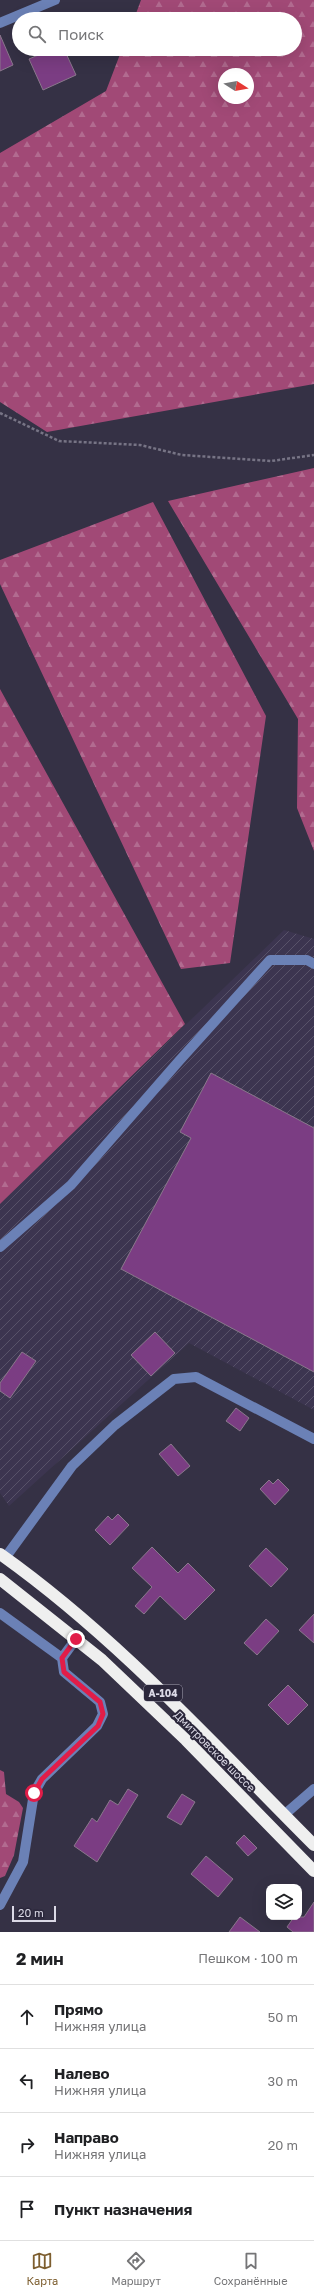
<!DOCTYPE html>
<html lang="ru">
<meta charset="utf-8">
<style>
:root{--surface:#fff;--page:#f6f6f6;--text:#202124;--muted:#757577;--line:#e0e0e0;--accent:#7d5e2f}
body{margin:0;font-family:"Golos Text",sans-serif;background:var(--page);color:var(--text)}
.controls{position:absolute;right:12px;bottom:12px;display:grid;overflow:hidden;border-radius:8px;box-shadow:0 4px 16px #0002}
.controls button{width:36px;height:36px;display:grid;place-items:center;padding:0;border:0;border-bottom:1px solid var(--line);background:var(--surface);color:var(--text);font:20px sans-serif}
.compass{position:absolute;left:218px;top:68px;width:36px;height:36px;border-radius:50%;background:var(--surface);box-shadow:0 4px 16px #0002;rotate:101deg}
.scale{position:absolute;left:12px;bottom:10px;width:44px;box-sizing:border-box;padding-left:4px;border:2px solid #dbd9e6;border-top:0;font-size:11px;line-height:14px;white-space:nowrap;color:#dbd9e6;-webkit-text-stroke:3px #2b273b;paint-order:stroke}
.stop{position:absolute;width:12px;height:12px;margin:-9px;border:3px solid #e11d48;border-radius:50%;background:#fff}
.stop.end{background:#e11d48;border-color:#fff;box-shadow:0 1px 4px #0008}
.list{margin:0;padding:0;list-style:none}
h2{display:flex;justify-content:space-between;align-items:center;height:52px;margin:0;padding:0 16px;font-size:17px}
h2 small{font-size:13px;font-weight:400;color:var(--muted)}
.list li{display:grid;grid-template-columns:26px 1fr auto;gap:12px;align-items:center;box-sizing:border-box;height:64px;padding:0 16px;border-top:1px solid var(--line)}
.list b{display:block;font-size:15px;white-space:nowrap}
.list p{margin:0;font-size:13px;white-space:nowrap;color:var(--muted)}
.list em{font-size:13px;font-style:normal;color:var(--muted)}
.icon{flex:none;width:22px;height:22px;fill:none;stroke:currentColor;stroke-width:2;stroke-linecap:round;stroke-linejoin:round}
.map{position:relative;flex:none;width:314px;height:1932px;overflow:hidden}
.search{position:absolute;background:var(--surface);box-shadow:0 4px 16px #0002;left:12px;right:12px;top:12px;height:44px;display:flex;align-items:center;gap:10px;box-sizing:border-box;padding:0 14px;border-radius:22px;color:var(--muted);font-size:15px}
.sheet{height:308px;background:var(--surface)}
nav{display:flex;justify-content:space-around;align-items:center;box-sizing:border-box;height:56px;border-top:1px solid var(--line);background:var(--surface);font-size:11px;color:var(--muted)}
nav a{display:grid;justify-items:center;gap:2px}
nav .on{color:var(--accent)}
.map>svg:first-child{display:block}
</style>
<div class="map">
<svg width="314" height="1932" viewBox="0 0 314 1932">
<defs>
<pattern id="industrial-furrows" width="10" height="10" patternUnits="userSpaceOnUse"><rect width="10" height="10" fill="#3c3550"/><path d="M-1 1l2-2M0 10L10 0M9 11l2-2" fill="none" stroke="#585269"/></pattern>
<pattern id="forest-firs" width="22" height="20" patternUnits="userSpaceOnUse"><rect width="22" height="20" fill="#a14976"/><path d="M5 1l3.5 6h-7zM16 11l3.5 6h-7z" fill="#b26b90"/></pattern>
</defs>
<rect width="100%" height="100%" fill="#353145"/>
<path fill="url(#industrial-furrows)" d="M284 930 314 939V1410L189 1343 9 1506 0 1493V1204Z"/>
<path fill="url(#forest-firs)" fill-rule="evenodd" d="M141 0H314V384L47 432 0 402V153L106 91 122 49H295V19H134ZM224 74H248V98H224Z
M314 468V851L297 808 298 719 168 501Z
M153 502 266 716 230 963 181 969 0 584V560Z
M0 689 185 1024 0 1204Z
M0 1770 4 1772 6 1794 19 1802 23 1808 14 1855 5 1876 0 1878Z"/>
<path fill="#7b3d83" stroke="#8a788c" d="M0 35 13 65 0 71Z
M52 49H64L76 75 43 90 29 59Z
M211 1073 314 1128V1372L121 1269 191 1138 180 1132Z
M155 1332 175 1353 151 1376 131 1355Z
M22 1352 36 1361 10 1398 0 1391V1383Z
M236 1408 249 1418 240 1431 226 1421Z
M171 1444 190 1466 178 1476 159 1454Z
M278 1479 289 1490 275 1505 260 1489 269 1480 273 1484Z
M118 1514 129 1525 110 1545 95 1530 108 1516 112 1520Z
M152 1547 178 1573 188 1563 215 1590 185 1620 160 1596 144 1614 135 1606 152 1587 132 1568Z
M266 1548 288 1569 271 1587 249 1566Z
M314 1614V1643L299 1630Z
M266 1619 279 1631 257 1655 244 1643Z
M288 1685 308 1705 288 1725 268 1705Z
M128 1789 138 1795 97 1862 74 1846 92 1818 97 1822 110 1800 118 1805Z
M182 1794 195 1802 181 1825 167 1817Z
M244 1835 257 1848 248 1856 236 1843Z
M206 1856 233 1879 218 1897 191 1874Z
M314 1902V1932H293L287 1927 294 1917H304Z
M240 1917 260 1932H229Z"/>
<g fill="none" stroke-linecap="round" stroke-linejoin="round">
<path stroke="#777485" stroke-width="2.5" stroke-dasharray="3 2" stroke-linecap="butt" d="M0 413 59 441 140 445 182 455 271 461 314 455"/>
<path stroke="#6b81b6" stroke-width="10" d="M0 23 55 0
M0 1247 71 1185 179 1061 270 960H307L314 964
M5 1558 72 1466 115 1425 174 1379 196 1377 314 1439
M0 1613 62 1658
M284 1815 314 1789
M0 1905 23 1862 34 1793 42 1779 97 1726 103 1714 100 1702 64 1672 62 1658 76 1639"/>
<path stroke="#efefef" stroke-width="12" d="M0 1554C117 1637 213 1744 314 1845
M0 1579 102 1660 186 1740 314 1871"/>
</g>
<g fill="none" stroke-linecap="round" stroke-linejoin="round">
<path stroke="#e11d48" stroke-width="5" d="M34 1793 42 1779 98 1726 103 1714 100 1702 64 1672 62 1658 76 1639"/>
</g>
<g text-anchor="middle" dominant-baseline="central" stroke-width="4" stroke-linejoin="round" paint-order="stroke">
<rect fill="#2b273b" stroke="#a6a4b3" stroke-width="1" x="144" y="1685" width="38" height="16" rx="3"/>
<g font-size="10" font-weight="bold" fill="#dbd9e6">
<text x="163" y="1693">А-104</text>
</g>
<g font-size="11" fill="#dbd9e6" stroke="#2b273b">
<text transform="translate(215 1751) rotate(45)">Дмитровское шоссе</text>
</g>
</g>
</svg>
<div class="controls">
<button><svg class="icon" aria-label="layers" viewBox="0 0 24 24"><path d="M12 4l9 5-9 5-9-5zM3 14l9 5 9-5"/></svg></button>
</div>
<svg class="compass" viewBox="-18 -18 36 36"><path d="M0-13l5 13h-10z" fill="#e53935"/><path d="M0 13l5-13h-10z" fill="#757577"/></svg>
<div class="scale">20 m</div>
<div class="stop" style="left:34px;top:1793px"></div>
<div class="stop end" style="left:76px;top:1639px"></div>
<div class="search"><svg class="icon" aria-label="search" viewBox="0 0 24 24"><circle cx="10" cy="10" r="6"/><path d="M15 15l6 6"/></svg>Поиск</div>
</div>
<section class="sheet">
<h2>2 мин<small>Пешком · 100 m</small></h2>
<ul class="list">
<li><svg class="icon" aria-label="ahead" viewBox="0 0 24 24"><path d="M12 20V5M6 11l6-6 6 6"/></svg><div><b>Прямо</b><p>Нижняя улица</p></div><em>50 m</em></li>
<li><svg class="icon" aria-label="left" viewBox="0 0 24 24"><path d="M17 20v-9H6M10 6l-5 5 5 5"/></svg><div><b>Налево</b><p>Нижняя улица</p></div><em>30 m</em></li>
<li><svg class="icon" aria-label="right" viewBox="0 0 24 24"><path d="M7 20v-9h11M14 6l5 5-5 5"/></svg><div><b>Направо</b><p>Нижняя улица</p></div><em>20 m</em></li>
<li><svg class="icon" aria-label="arrive" viewBox="0 0 24 24"><path d="M6 21V4h12l-3 4 3 4H6"/></svg><div><b>Пункт назначения</b></div></li>
</ul>
</section>
<nav>
<a class="on"><svg class="icon" aria-label="map" viewBox="0 0 24 24"><path d="M3 6l6-2 6 2 6-2v14l-6 2-6-2-6 2zM9 4v14M15 6v14"/></svg>Карта</a>
<a><svg class="icon" aria-label="directions" viewBox="0 0 24 24"><path d="M12 3l9 9-9 9-9-9zM9 14v-3h6M13 9l2 2-2 2"/></svg>Маршрут</a>
<a><svg class="icon" aria-label="saved" viewBox="0 0 24 24"><path d="M7 4h10v16l-5-4-5 4z"/></svg>Сохранённые</a>
</nav>
